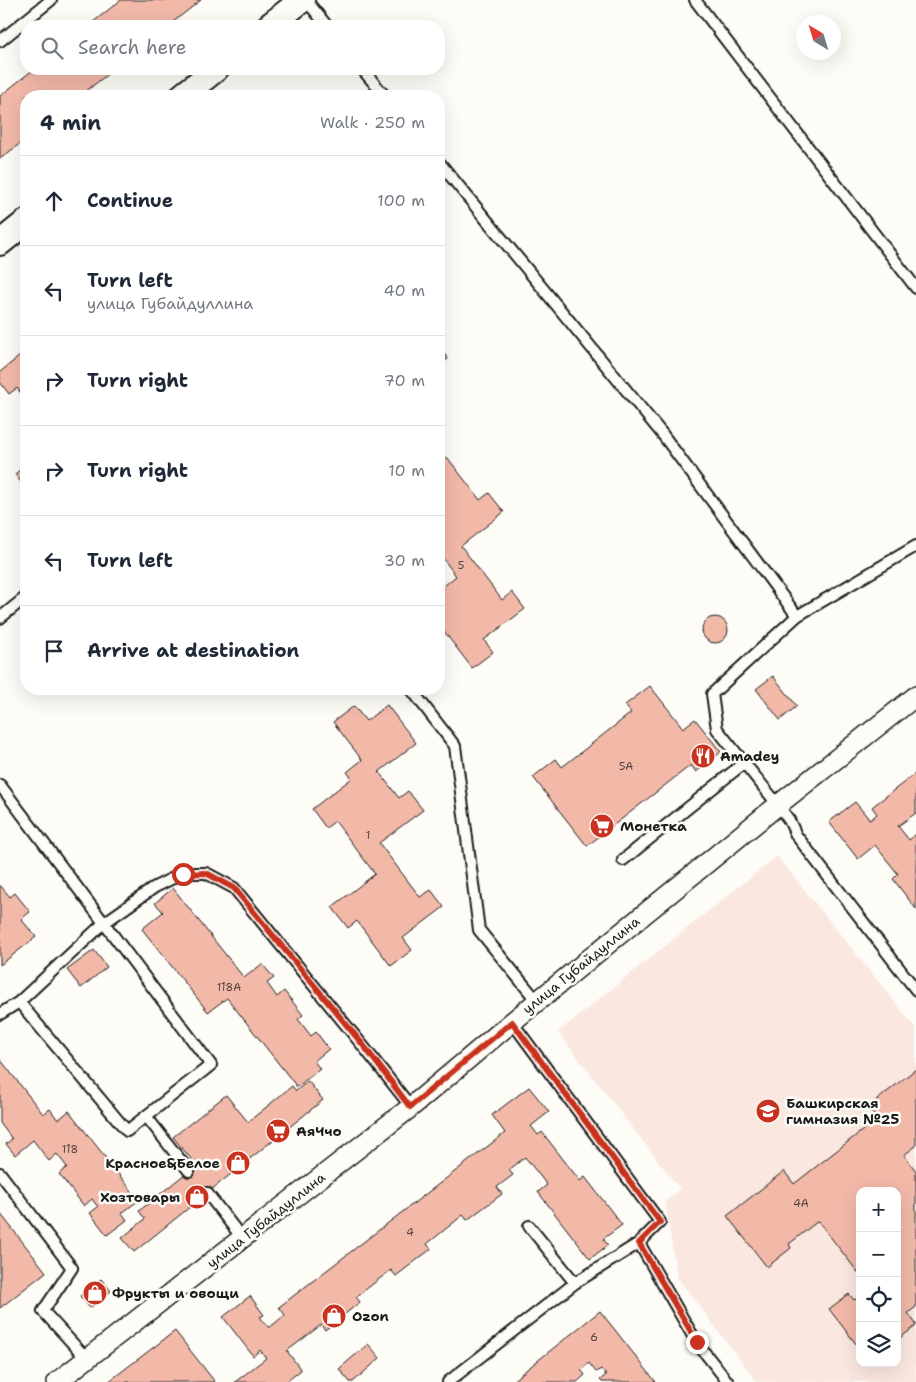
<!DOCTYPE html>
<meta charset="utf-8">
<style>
:root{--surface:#fff;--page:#f6f6f7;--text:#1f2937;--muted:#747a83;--line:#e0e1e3}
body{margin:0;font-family:"Shantell Sans",sans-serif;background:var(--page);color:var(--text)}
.controls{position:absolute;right:15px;bottom:15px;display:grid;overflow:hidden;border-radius:10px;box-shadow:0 5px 20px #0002}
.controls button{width:45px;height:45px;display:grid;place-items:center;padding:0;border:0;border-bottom:1px solid var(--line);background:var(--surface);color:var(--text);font:25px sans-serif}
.compass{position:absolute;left:796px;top:15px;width:45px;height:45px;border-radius:50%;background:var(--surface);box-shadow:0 5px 20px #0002;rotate:322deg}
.stop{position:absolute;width:15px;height:15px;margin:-11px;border:4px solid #c8321e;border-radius:50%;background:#fff}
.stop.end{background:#c8321e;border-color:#fff;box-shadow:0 1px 5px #0008}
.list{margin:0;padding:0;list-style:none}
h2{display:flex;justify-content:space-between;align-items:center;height:65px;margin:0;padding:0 20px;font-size:21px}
h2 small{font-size:16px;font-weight:400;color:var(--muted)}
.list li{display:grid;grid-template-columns:32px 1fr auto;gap:15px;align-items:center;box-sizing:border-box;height:90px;padding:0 20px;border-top:1px solid var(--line)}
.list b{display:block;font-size:19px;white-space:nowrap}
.list p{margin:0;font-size:16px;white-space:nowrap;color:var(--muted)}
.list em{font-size:16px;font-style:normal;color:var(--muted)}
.icon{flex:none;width:28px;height:28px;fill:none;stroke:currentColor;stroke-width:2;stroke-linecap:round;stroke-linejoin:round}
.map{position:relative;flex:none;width:916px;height:1382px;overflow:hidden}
.search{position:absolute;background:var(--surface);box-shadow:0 5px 20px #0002;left:20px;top:20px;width:425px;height:55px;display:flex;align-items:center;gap:12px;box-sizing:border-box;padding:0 18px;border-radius:20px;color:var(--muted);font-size:19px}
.panel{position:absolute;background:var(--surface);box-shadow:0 5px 20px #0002;left:20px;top:90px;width:425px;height:605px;border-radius:20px}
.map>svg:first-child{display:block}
</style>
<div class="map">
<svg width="916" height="1382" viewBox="0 0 916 1382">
<rect width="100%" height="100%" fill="#fdfcf7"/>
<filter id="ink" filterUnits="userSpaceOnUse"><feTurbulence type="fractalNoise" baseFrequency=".02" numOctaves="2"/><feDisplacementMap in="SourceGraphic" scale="10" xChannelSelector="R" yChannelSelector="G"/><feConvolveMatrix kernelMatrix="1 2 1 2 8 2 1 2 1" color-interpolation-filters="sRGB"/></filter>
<g filter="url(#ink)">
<path fill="#fae8e0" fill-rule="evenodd" d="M777 856 916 1028V1382H757L677 1277 665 1202 680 1189 558 1032ZM860 1191H897V1363H860Z"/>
<path fill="#f2b9a9" stroke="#1c1c1c" d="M121 0H201L168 26H88Z
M34 69H114L80 96H26V139L0 159V96Z
M439 347 448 359 439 366Z
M26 351V400L17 388 9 394 0 382V372Z
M447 457 480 500 489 493 504 512 461 546 502 600 512 592 525 609 484 640 493 652 472 668 439 625V590L456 576 439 553V463Z
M26 465V489L15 474Z
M702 630a13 13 0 1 1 26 0a13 13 0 1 1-26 0Z
M773 676 797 706 780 720 756 689Z
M650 686 683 728 695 719 721 752 696 772 691 765 587 846 533 777 556 759 562 767 631 713 625 705Z
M387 705 416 743 379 772 399 798 408 791 423 810 379 843 420 897 431 890 444 907 403 938 412 950 391 966 357 921 348 928 332 907 375 874 335 821 326 828 312 809 352 778 347 772 362 760 333 722 354 706 366 721Z
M916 773V813L898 826 909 840 916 834V909L893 879 898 874 875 845 858 859 829 822 855 802 870 820 877 814 872 807Z
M0 885 10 897 15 893 30 912 21 919 36 937 0 965Z
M173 888 244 978 262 964 274 978 267 983 277 997 284 991 303 1015 298 1019 311 1036 316 1032 329 1049 314 1061 320 1069 297 1087 227 998 208 1012 142 929 163 912 155 903Z
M94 950 107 967 81 988 67 970Z
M0 1059 43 1114 50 1109 58 1120 69 1111 139 1200 122 1213 127 1220 107 1235 90 1213 98 1207 92 1199 84 1206 59 1174 67 1167 57 1154 49 1161 33 1140 15 1155 6 1144 12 1139 0 1123Z
M916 1069V1146L904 1155 916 1171V1307L908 1313 916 1324V1326L897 1340V1191H860V1275L818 1221 789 1244 791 1248 767 1267 727 1216 784 1171 794 1184 877 1119 868 1107Z
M308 1081 323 1100 134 1252 122 1238 145 1219 139 1211 196 1165 173 1137 226 1095 248 1122 292 1086 296 1091Z
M529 1087 549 1112 531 1126 538 1135 542 1132 580 1181 585 1177 622 1225 603 1239 608 1245 590 1259 538 1192 547 1185 525 1157 509 1170 513 1175 497 1187 502 1194 467 1220 463 1215 427 1244 431 1249 396 1276 391 1270 356 1297 360 1302 325 1330 321 1325 287 1351 301 1370 286 1382H235L266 1358 260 1350 253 1356 223 1317 250 1296 264 1315 260 1317 269 1328 285 1315 279 1307 505 1133 492 1115Z
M0 1213 46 1272 0 1308Z
M101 1279 111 1291 90 1308 80 1296Z
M849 1294 854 1300 860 1296V1349L829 1309Z
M600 1311 656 1382H602L600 1380 606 1375 601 1369 596 1372 589 1363 581 1370 585 1375 577 1382H511Z
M175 1331 215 1382H108Z
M368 1344 380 1358 353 1382H350L339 1369Z"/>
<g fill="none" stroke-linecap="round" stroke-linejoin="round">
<defs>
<path id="service" d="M306 0 327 26
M695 0 916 288
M0 41 51 0
M362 69 385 96
M439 162 663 435 797 616 712 694 717 729 778 805 789 820 796 835 916 990
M797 616 916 546
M0 618 26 597
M411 689 455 746 479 930 537 1001
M0 785 211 1065 127 1131 19 1002
M623 860 744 763
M0 1014 19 1002 104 923 155 887 183 873H206L234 888 363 1046 411 1107
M512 1022 660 1222 639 1243
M146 1116 189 1171
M0 1173 72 1268 43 1311 87 1359
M207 1193 242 1238
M529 1226 575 1283 639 1243 697 1343 728 1382
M448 1382 575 1283"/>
<path id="minor" d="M57 1382 411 1107 512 1022 778 805 916 696"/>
<path id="tertiary" d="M269 26 302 0
M182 96 216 69
M0 243 26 222"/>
</defs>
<use href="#service" stroke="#1c1c1c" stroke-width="14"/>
<use href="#minor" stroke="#1c1c1c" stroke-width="22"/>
<use href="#tertiary" stroke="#1c1c1c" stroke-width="28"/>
<use href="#service" stroke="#fdfcf7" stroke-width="10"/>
<use href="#minor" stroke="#fdfcf7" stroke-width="19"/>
<use href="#tertiary" stroke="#fdfcf7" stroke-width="24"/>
</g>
</g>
<g fill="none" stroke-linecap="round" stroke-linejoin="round" filter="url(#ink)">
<path stroke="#c8321e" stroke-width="6" d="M183 874 206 873 234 888 364 1046 410 1107 512 1022 660 1222 639 1243 697 1342"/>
</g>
<defs>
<symbol id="restaurant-disc" viewBox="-11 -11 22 22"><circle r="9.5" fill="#c8321e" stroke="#fdfcf7"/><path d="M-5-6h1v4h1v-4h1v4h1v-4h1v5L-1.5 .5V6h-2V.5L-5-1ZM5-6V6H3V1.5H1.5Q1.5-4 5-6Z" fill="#fff"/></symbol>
<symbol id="supermarket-disc" viewBox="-11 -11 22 22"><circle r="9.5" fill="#c8321e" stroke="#fdfcf7"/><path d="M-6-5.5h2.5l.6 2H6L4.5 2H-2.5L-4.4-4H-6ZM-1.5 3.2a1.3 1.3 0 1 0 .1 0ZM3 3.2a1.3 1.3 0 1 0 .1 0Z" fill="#fff"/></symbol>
<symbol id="school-disc" viewBox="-11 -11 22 22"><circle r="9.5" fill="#c8321e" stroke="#fdfcf7"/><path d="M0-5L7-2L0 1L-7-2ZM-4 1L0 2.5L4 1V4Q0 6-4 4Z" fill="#fff"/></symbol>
<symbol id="shop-disc" viewBox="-11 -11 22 22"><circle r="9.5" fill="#c8321e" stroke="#fdfcf7"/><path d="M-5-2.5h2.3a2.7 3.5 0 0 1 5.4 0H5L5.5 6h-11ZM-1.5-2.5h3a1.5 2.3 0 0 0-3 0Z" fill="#fff"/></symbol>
</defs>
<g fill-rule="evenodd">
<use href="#restaurant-disc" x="689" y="742" width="28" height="28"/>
<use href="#supermarket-disc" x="588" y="812" width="28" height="28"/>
<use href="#school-disc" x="754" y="1097" width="28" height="28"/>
<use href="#supermarket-disc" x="264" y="1117" width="28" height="28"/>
<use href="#shop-disc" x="224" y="1149" width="28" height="28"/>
<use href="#shop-disc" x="183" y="1183" width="28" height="28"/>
<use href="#shop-disc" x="81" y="1279" width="28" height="28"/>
<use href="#shop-disc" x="320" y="1302" width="28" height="28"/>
</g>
<g text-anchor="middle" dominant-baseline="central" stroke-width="5" stroke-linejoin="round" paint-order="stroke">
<g font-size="11" fill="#52433f">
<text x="461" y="565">5</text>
<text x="626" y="766">5А</text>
<text x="368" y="835">1</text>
<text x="229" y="987">118А</text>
<text x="70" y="1149">118</text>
<text x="801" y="1203">4А</text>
<text x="410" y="1232">4</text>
<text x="594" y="1337">6</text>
</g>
<g font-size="14" font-weight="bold" fill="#1c1c1c" stroke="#fdfcf7" text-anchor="start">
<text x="720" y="756">Amadey</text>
<text x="620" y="826">Монетка</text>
<text x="786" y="1103">Башкирская<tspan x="786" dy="16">гимназия №25</tspan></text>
<text x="296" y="1131">АяЧчо</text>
<text x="220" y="1163" text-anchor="end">Красное&amp;Белое</text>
<text x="180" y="1197" text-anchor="end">Хозтовары</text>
<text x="112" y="1293">Фрукты и овощи</text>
<text x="352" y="1316">Ozon</text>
</g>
<g font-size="14" fill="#1c1c1c" stroke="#fdfcf7">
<text transform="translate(581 965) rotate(-39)">улица Губайдуллина</text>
<text transform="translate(266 1220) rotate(-38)">улица Губайдуллина</text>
</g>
</g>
</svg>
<div class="controls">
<button>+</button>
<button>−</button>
<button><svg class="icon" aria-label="locate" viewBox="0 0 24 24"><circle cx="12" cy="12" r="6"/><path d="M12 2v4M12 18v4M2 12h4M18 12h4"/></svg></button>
<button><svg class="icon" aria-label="layers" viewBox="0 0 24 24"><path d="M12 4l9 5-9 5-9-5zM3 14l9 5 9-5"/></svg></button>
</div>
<svg class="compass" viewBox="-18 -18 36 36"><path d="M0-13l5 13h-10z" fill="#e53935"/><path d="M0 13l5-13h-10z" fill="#747a83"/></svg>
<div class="stop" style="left:183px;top:874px"></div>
<div class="stop end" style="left:697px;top:1342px"></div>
<div class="search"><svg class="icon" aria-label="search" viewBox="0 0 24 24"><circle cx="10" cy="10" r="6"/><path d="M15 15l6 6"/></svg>Search here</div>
<section class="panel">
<h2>4 min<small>Walk · 250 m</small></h2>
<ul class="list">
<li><svg class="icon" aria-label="ahead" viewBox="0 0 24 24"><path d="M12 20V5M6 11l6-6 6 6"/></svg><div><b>Continue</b></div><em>100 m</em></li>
<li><svg class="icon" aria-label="left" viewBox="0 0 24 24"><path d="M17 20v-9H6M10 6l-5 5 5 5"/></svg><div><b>Turn left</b><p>улица Губайдуллина</p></div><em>40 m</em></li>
<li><svg class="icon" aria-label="right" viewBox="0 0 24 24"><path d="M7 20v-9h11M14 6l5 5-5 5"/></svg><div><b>Turn right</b></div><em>70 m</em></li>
<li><svg class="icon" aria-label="right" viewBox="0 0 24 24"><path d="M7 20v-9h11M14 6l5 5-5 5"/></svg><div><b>Turn right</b></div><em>10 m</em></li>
<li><svg class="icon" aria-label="left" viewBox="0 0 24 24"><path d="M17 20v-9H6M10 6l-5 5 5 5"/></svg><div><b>Turn left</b></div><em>30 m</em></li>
<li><svg class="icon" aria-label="arrive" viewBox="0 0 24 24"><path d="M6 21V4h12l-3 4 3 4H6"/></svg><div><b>Arrive at destination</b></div></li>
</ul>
</section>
</div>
